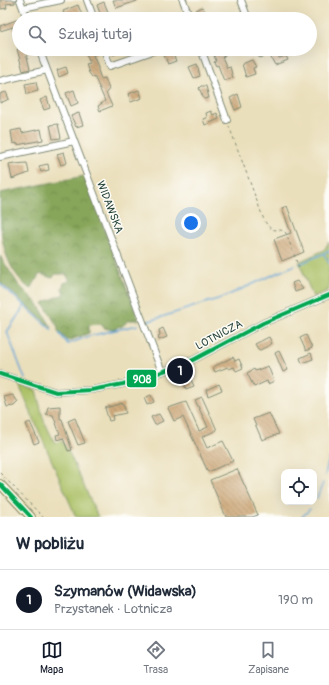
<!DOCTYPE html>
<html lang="pl">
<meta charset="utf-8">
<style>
:root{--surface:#fff;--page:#f6f6f7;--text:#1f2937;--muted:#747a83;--line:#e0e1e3;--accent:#111827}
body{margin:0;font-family:Pangolin,sans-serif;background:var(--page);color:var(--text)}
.controls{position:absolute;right:12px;bottom:12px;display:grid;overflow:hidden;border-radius:8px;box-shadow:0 4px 16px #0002}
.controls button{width:36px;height:36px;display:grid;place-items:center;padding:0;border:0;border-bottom:1px solid var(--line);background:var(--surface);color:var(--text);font:20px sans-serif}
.you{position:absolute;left:191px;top:223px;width:14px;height:14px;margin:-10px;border:3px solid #fff;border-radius:50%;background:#1a73e8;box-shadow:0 0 0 6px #1a73e833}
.badge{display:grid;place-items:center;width:26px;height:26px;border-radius:50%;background:var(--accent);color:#fff;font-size:13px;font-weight:700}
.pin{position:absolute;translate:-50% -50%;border:2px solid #fff;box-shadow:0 1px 4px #0006}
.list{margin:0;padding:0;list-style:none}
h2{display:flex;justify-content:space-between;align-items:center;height:52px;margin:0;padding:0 16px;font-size:17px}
h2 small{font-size:13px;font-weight:400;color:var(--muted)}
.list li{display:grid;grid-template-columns:26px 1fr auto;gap:12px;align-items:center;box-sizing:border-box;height:60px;padding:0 16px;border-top:1px solid var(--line)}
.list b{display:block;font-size:15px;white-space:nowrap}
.list p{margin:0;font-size:13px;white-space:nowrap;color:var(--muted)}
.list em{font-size:13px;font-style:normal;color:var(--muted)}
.icon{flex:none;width:22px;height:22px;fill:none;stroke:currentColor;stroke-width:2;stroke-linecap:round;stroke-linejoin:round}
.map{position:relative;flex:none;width:329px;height:517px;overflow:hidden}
.search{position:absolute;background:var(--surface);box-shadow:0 4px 16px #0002;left:12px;right:12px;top:12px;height:44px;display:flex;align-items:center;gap:10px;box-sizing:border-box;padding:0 14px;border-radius:22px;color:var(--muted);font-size:15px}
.sheet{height:112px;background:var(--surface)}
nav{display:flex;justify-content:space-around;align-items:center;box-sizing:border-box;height:56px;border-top:1px solid var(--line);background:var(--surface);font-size:11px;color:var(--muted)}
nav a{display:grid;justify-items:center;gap:2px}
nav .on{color:var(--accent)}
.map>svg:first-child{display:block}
</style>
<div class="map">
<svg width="329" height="517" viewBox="0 0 329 517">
<defs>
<pattern id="forest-crowns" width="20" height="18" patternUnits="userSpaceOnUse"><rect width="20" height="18" fill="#87a65a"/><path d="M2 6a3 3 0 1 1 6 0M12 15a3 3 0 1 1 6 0" fill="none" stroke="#6e884b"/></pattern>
<pattern id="building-back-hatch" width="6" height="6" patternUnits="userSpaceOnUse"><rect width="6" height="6" fill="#cfab7e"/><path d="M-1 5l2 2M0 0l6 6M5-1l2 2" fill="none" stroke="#a78c68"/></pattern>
</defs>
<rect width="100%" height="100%" fill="#fdfcf7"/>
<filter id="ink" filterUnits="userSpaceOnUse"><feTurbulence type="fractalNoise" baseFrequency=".025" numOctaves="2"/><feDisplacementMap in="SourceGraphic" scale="8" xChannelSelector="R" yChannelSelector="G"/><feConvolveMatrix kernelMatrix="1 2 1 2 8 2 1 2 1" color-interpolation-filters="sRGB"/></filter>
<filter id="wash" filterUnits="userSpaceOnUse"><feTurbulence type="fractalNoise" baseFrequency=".012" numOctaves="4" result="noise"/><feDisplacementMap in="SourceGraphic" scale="16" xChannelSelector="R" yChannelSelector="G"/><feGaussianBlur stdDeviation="0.9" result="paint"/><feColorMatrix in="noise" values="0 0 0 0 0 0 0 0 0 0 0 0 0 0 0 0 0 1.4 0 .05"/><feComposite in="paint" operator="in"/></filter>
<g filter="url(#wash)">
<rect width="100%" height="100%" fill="#eadfbb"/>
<path fill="#aac065" stroke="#647e4c" d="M329 242V290L313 297 299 262 324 250Z
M19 385 36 390 44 421 55 443 62 441 70 455 98 517H76Z"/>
<path fill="url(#forest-crowns)" stroke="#537247" d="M84 176 139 320H129L121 327 119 326 114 330 104 328 101 324 89 325V333L68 341 58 331V327L43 303 64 294 62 288 64 283 70 281 66 274H56L52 278 40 274 30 289C0 264 0 231 0 193Z
M0 256 18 284 38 304 52 328 0 282Z"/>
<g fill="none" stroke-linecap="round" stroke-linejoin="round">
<path stroke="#60a2d4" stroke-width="1.5" d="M324 254 329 263
M300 264 329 251
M0 284 52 330
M25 305 7 332 25 379
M146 322 224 297 295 265
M59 333 68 344 89 336 138 325
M325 475 329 459
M317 498 323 483
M302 517 310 509"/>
</g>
<g id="blocks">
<path fill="url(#building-back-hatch)" d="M0 0H15V3L6 4 7 8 1 9Z
M113 0H137V1L116 8Z
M104 2 108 12 111 19H102L97 5Z
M78 5 82 15 66 19 63 11Z
M202 7 204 9 207 19H198L196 10Z
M45 13 48 19H31L38 15Z
M19 19V29L13 30V27L0 31V26Z
M17 49H25L30 69 23 71Z
M84 49H96L97 53 93 55 98 67V70L101 79 105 78 109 89 106 93 112 106 100 111 98 106 105 101 95 78 92 77 89 73 86 64 90 63Z
M111 49H128L113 55Z
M215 49H222L225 56 222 57 227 68 230 67 233 78 224 81 218 65 216 66 214 62 216 61 212 50Z
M172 52 176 61 168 64 164 55Z
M277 53 279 58 286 56 288 60 275 65 270 56Z
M252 60 256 67 253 68 255 74 246 77 242 64Z
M197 64 200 76 194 78 189 67Z
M66 67 68 73 59 77 57 70Z
M36 82 38 91 27 94 25 84Z
M201 86H206L209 98 204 99 199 88Z
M74 90 78 103 71 106 66 93Z
M139 90 142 98 131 102 128 94Z
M6 92 9 99 0 103V94Z
M238 94 242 107 235 110 230 98Z
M47 97 50 108 44 110 40 100Z
M211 111 213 115 217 113 219 119 205 125 203 119 207 118 206 113Z
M79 113 83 125 76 127 71 116Z
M58 124 61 138 53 139 50 125Z
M21 129 22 133 41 129 43 140 17 145V143L13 144 11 131Z
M64 152 67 163 61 165 57 154Z
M14 163V164L27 163 29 173 12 179 9 164Z
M48 164 49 170 41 172 39 166Z
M287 206 304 252 282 261 274 239 291 233 282 208Z
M297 281 303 289 295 292 292 283Z
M163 328 167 337 159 340 158 336 160 335 159 330Z
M306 335 312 348 306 351 300 338Z
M269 337 272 343 270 345 260 350 258 349 255 344Z
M279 351 288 370 283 372 275 353Z
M311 353 313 359 302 363 300 358Z
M233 357 235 361 239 359 243 368 236 371 234 367 229 369 228 367 215 372 213 367Z
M268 366 274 381 268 384 267 381 254 387 247 373 254 369 255 371Z
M190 378 194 386 186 389 183 381Z
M219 384 222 390 208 396 206 390Z
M13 395 18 402 14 406 7 407 4 397Z
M151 395 154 402 147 405 144 398Z
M202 397 217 430 202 437 207 448 223 441 233 461 208 472 183 417 174 421 168 408 186 402 199 431 208 427 195 400Z
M123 403 126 413 112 416 113 420 109 421 105 408Z
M60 406V419H62L72 450 68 451 63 438 57 440 56 435 60 434 53 415 46 414 48 407Z
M269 413 279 434 262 440 253 419Z
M159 414 163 421 155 425 151 417Z
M75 418 85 443 78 445 68 421Z
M30 422 39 442 34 444 26 424Z
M237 469 258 515 252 517H226L210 480Z"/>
</g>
</g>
<g filter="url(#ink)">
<use href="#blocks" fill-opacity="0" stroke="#848e78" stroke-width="1"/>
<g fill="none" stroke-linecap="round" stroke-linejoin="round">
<defs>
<path id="minor" d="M20 0 27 19
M87 0 94 19
M183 0 190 19
M241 0 248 19
M23 8 61 0
M39 49 162 372
M104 49 110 66 153 51
M201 49 227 120
M259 49 261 54
M0 81 47 70
M0 157 74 141
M0 374 56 392 91 390 123 384 148 377 193 360 263 323 329 295"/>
<path id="major" d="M0 484 31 517"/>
</defs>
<use href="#minor" stroke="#848e78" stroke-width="8"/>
<use href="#major" stroke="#848e78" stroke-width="10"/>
<path stroke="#848e78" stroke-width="1" stroke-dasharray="3 3" stroke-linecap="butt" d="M229 126 264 220C274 237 277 225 286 233L299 268
M0 473 43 517"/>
<use href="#minor" stroke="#fff" stroke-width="6"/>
<use href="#major" stroke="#eac669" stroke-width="8"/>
<defs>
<path id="bus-1" d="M0 374 56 392 91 390 123 384 148 377 193 360 263 323 329 295
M0 484 31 517"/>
</defs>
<use href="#bus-1" stroke="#fdfcf7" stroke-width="7"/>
<use href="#bus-1" stroke="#00a651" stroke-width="4"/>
</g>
</g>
<g text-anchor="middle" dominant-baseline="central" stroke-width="3" stroke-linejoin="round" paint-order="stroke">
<g font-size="11" fill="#1f3d34" stroke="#fdfcf7">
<text transform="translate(110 207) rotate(69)">WIDAWSKA</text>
<text transform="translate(219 335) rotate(-28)">LOTNICZA</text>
</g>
</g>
<rect stroke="#fdfcf7" stroke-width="1.5" x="126" y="369" width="31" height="19" rx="4" fill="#00a651"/>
<g font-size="11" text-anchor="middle" font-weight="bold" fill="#fff">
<text x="142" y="383">908</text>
</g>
</svg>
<div class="controls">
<button><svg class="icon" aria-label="locate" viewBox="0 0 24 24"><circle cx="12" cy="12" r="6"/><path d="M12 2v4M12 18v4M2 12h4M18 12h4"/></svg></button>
</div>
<div class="you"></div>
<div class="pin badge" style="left:180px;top:371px">1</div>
<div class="search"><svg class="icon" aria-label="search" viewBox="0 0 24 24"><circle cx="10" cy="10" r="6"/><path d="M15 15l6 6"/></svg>Szukaj tutaj</div>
</div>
<section class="sheet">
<h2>W pobliżu<small></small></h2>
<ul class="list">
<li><span class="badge">1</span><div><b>Szymanów (Widawska)</b><p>Przystanek · Lotnicza</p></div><em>190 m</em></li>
</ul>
</section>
<nav>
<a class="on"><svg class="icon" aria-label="map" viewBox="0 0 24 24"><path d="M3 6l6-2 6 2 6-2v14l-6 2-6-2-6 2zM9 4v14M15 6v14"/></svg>Mapa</a>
<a><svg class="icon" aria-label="directions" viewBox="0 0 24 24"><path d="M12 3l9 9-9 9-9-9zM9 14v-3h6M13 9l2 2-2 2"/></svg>Trasa</a>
<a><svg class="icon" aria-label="saved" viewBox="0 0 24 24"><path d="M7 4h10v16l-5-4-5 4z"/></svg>Zapisane</a>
</nav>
